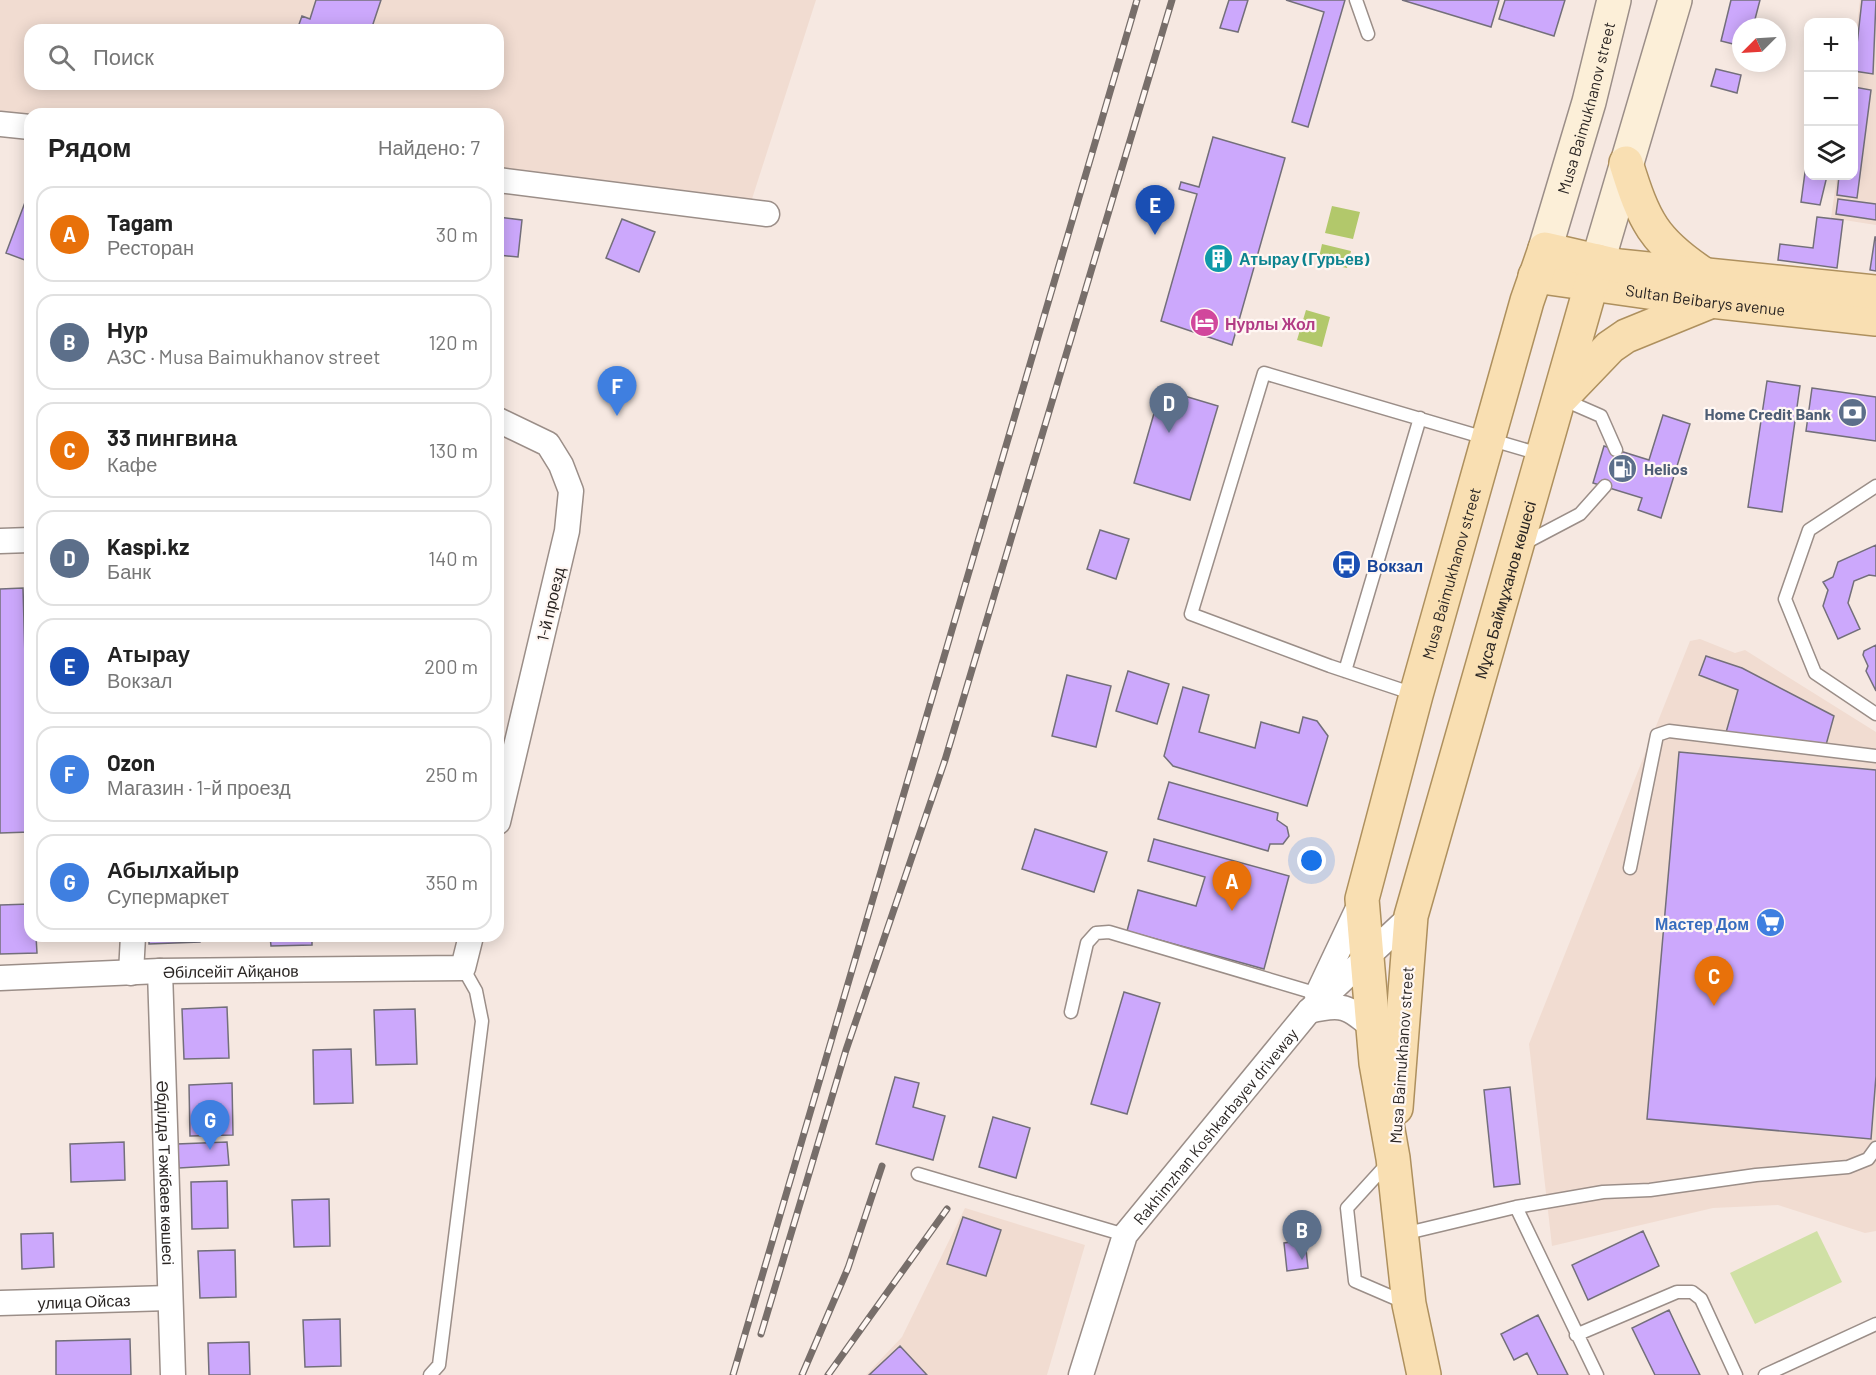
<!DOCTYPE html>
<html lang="ru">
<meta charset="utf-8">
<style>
:root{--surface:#fff;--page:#f6f6f6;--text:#222;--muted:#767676;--line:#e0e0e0;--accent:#d93025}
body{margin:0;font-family:Barlow,sans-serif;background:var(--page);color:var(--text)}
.controls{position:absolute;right:18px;top:18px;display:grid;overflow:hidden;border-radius:12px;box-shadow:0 3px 15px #0003}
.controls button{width:54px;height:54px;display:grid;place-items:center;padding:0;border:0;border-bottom:2px solid var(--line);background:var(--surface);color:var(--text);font:30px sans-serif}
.compass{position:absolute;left:1732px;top:18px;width:54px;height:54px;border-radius:50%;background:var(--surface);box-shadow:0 3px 15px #0003;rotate:246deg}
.you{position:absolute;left:1312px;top:861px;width:21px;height:21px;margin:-15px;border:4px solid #fff;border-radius:50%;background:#1a73e8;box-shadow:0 0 0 9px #1a73e833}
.badge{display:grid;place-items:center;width:39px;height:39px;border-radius:50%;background:var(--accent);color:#fff;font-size:20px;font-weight:700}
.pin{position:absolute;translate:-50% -50px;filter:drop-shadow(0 2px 3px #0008)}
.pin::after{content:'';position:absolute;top:32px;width:21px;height:18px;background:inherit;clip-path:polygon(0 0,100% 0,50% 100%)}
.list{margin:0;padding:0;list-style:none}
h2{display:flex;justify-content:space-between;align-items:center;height:78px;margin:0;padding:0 24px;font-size:26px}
h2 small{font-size:20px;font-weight:400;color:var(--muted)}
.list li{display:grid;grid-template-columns:39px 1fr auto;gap:18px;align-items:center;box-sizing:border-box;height:96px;margin:0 12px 12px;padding:0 12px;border:2px solid var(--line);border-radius:18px}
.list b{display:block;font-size:22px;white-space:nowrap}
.list p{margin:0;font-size:20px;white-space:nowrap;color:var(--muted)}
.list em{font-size:20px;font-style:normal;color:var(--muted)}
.icon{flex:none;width:33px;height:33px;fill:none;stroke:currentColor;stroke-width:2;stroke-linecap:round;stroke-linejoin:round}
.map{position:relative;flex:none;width:1876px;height:1375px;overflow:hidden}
.search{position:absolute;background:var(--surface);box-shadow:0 3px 15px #0003;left:24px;top:24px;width:480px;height:66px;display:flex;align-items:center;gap:15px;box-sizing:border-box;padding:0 21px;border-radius:18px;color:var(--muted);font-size:22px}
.panel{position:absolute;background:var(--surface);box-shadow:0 3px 15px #0003;left:24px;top:108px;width:480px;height:834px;border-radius:18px}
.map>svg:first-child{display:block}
</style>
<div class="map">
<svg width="1876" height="1375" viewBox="0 0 1876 1375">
<rect width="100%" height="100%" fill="#f6e8e1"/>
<path fill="#f1dcd1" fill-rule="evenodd" d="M0 0H816L751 202 498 172V114H30V117L0 113ZM30 30H498V84H30Z
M1860 0H1876V225L1831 218 1837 176H1854V47Z
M1700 639 1735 653 1745 650 1876 732V1231L1865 1233 1778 1205 1713 1208 1552 1246 1529 1044 1690 641Z
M965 1208 1085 1245 1047 1375H866L902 1337Z"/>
<path fill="#d0e0a5" d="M1817 1231 1842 1282 1755 1324 1730 1273Z"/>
<path fill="#b2c86b" d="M1332 206 1360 212 1353 239 1325 233Z
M1322 244 1351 251 1347 268 1318 262Z
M1306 310 1330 317 1322 347 1297 340Z"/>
<path fill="#cca8fc" stroke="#736f7a" stroke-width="1.5" d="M316 0H381L371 30H297L302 16 310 19Z
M1229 0H1248L1238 32 1220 28Z
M1286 0H1345L1308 127 1292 122 1324 12Z
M1402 0H1499L1491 27Z
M1505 0H1565L1554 36 1499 19Z
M1731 0H1760L1753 27H1741V46L1721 41Z
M1862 0H1876L1873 74 1854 71Z
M1716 69 1741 75 1737 93 1711 86Z
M1854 87 1871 90 1857 198 1837 195 1839 176H1854Z
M1213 137 1285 158 1232 345 1161 321 1197 194 1179 189 1181 182 1199 187Z
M1808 150V176H1827L1820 205 1801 202Z
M30 189V262L6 253Z
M1838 199 1876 204V220L1836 214Z
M498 217 522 220 518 257 498 255Z
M1817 217 1843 220 1837 268 1778 260 1780 244 1813 248Z
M622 219 655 232 639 272 606 258Z
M1875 237H1876V271L1870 270Z
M1767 381 1800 386 1782 512 1748 507Z
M1812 388 1876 397V441L1806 431Z
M1161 389 1218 406 1190 500 1134 483Z
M1663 415 1690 424 1661 518 1638 510 1642 498 1593 483 1604 446 1649 460Z
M1100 530 1129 539 1116 579 1087 569Z
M1876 545V576L1869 575 1854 581 1848 603 1860 629 1838 639 1823 606 1828 590 1823 582 1833 577 1838 562Z
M23 588 30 832 0 833V589Z
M1876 645V691L1866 671 1868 666 1863 655 1864 651Z
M1706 656 1742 668 1834 716 1826 745 1725 736 1738 690 1699 675Z
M1128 671 1169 684 1157 724 1116 711Z
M1067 675 1111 686 1096 747 1052 736Z
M1183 687 1209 695 1199 732 1255 748 1261 722 1299 733 1303 717 1317 721 1328 736 1307 806 1173 766 1164 756Z
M1679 752 1876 770V1076L1871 1139 1647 1119Z
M1169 782 1278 813 1277 820 1287 827 1289 836 1283 844H1270L1268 851 1158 819Z
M1035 829 1107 852 1094 892 1022 869Z
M1154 839 1289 876 1264 969 1127 931 1138 890 1196 906 1205 877 1148 861Z
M30 904V936H36L37 953 0 954V905Z
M149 936H200V942L149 944Z
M270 936H312V945L271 946Z
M1124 992 1160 1003 1127 1114 1091 1104Z
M227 1007 229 1058 184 1059 182 1009Z
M415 1009 417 1064 376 1065 374 1010Z
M351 1049 353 1103 314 1104 313 1050Z
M895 1077 919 1083 913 1107 945 1116 933 1160 876 1144Z
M232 1083 233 1135 190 1136 189 1085Z
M1510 1087 1520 1184 1494 1187 1484 1090Z
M993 1117 1030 1128 1016 1178 979 1167Z
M124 1142 125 1180 71 1182 70 1144Z
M227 1142 229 1165 179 1168 177 1144Z
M227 1181 228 1228 192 1229 191 1182Z
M329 1199 330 1246 294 1247 292 1200Z
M963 1217 1001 1230 986 1276 947 1264Z
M1643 1231 1659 1266 1588 1300 1572 1265Z
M53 1233 54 1267 22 1269 21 1234Z
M1305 1240 1308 1268 1287 1271 1284 1243Z
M235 1250 236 1297 200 1298 198 1251Z
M1669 1310 1684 1342 1700 1375H1655L1632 1328Z
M1538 1315 1568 1375H1538L1527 1353 1514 1360 1501 1334Z
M340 1319 341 1366 305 1367 303 1320Z
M130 1339 131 1375H56V1341Z
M249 1342 250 1375H209L208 1343Z
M900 1346 927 1375H869Z"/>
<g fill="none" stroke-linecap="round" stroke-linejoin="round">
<defs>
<path id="lane" d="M1356 0 1368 34
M1562 399 1601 416 1616 450
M1876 486 1809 530 1785 599 1815 673 1876 714
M1523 544 1580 514 1605 486
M1345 671 1420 418
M1414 694 1330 666 1191 614 1264 373 1543 455
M1630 868 1657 735 1669 731 1876 756
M1071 1012 1087 943 1096 933 1109 932 1318 994
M1388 1163 1347 1208 1355 1281 1406 1303
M918 1174 1125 1235
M1516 1207 1597 1375
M1403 1234 1516 1207 1603 1192 1650 1190 1756 1175 1848 1167 1868 1159 1876 1148
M1576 1335 1677 1292H1692L1701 1299 1736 1375
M430 1375 439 1365 482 1021 476 991 463 968
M1765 1375 1876 1324"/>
<g id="street">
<path d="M0 124 30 127"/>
<path d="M498 180 767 214"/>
<path d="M498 420 548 444 561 465 571 491 567 531 498 822"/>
<path d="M0 541 30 540"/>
<path id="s1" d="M160 971 173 1375"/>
<path d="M131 973 133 936"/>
<path id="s2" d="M0 978 160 971 463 968 471 936"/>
<path d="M1317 995 1361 902"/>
<path d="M1309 1011C1342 1003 1348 1006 1373 1028"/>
<path id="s3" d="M0 1303 169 1298"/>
<path id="s4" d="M1081 1375 1125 1235 1309 1011 1411 916"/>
</g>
<g id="secondary">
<path id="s5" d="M1545 249 1589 102 1614 0"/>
<path d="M1598 261 1675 0"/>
</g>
<g id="primary">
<path d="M1626 163C1644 221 1653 241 1705 275"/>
<path id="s6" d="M1535 276 1711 301 1876 319"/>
<path d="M1562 397 1610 347 1626 336 1707 303"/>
<path id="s7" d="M1396 1108 1411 916 1598 261"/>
<path id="s8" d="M1424 1375 1409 1304 1393 1158 1376 1063 1362 899 1416 695 1527 301 1545 249 1619 266 1876 292"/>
</g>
</defs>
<use href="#lane" stroke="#9b8e88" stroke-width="15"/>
<use href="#street" stroke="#9b8e88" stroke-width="27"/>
<use href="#secondary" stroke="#9b8e88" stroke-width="36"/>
<use href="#primary" stroke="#ae905e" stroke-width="36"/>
<use href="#lane" stroke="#fff" stroke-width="12"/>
<use href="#street" stroke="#fff" stroke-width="24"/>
<use href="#secondary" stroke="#fcefd8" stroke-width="33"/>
<use href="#primary" stroke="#f9dfb2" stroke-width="33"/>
<defs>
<path id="rail" d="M761 1334 846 1050 945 760 1172 0
M733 1375 1137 0
M802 1375 848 1268 882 1166
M828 1375 947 1209"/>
</defs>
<use href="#rail" stroke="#776e6a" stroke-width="7"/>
<use href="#rail" stroke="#fff7f3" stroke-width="4.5" stroke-dasharray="14" stroke-linecap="butt"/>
</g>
<defs>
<symbol id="building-disc" viewBox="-11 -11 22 22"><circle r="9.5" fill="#0f9aa8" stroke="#fff7f3"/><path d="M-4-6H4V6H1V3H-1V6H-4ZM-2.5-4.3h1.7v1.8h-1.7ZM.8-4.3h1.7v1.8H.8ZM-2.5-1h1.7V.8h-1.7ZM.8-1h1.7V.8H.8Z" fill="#fff"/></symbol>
<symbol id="hotel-disc" viewBox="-11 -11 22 22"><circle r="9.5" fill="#d1479c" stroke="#fff7f3"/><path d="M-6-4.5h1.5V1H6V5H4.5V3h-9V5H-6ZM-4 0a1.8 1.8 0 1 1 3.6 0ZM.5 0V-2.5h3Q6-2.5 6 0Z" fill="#fff"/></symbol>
<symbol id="bank-disc" viewBox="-11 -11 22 22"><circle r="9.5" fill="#5c6f8a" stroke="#fff7f3"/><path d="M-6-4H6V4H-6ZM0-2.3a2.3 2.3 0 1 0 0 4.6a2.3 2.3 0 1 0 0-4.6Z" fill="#fff"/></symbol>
<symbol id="fuel-disc" viewBox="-11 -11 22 22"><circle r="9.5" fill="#5c6f8a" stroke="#fff7f3"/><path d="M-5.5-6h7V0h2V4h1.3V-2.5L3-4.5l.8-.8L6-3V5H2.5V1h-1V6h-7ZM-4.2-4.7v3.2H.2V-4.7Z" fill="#fff"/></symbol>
<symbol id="bus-disc" viewBox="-11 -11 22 22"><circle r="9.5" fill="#1a4fb4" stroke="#fff7f3"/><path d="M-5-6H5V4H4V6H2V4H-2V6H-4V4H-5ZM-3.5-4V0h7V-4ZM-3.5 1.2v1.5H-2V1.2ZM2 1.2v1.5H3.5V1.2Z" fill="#fff"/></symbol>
<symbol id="supermarket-disc" viewBox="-11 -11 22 22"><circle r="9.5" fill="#3f7fe0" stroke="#fff7f3"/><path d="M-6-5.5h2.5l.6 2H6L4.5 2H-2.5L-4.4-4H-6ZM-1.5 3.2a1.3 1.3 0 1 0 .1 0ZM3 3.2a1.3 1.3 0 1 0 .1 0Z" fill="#fff"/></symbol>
</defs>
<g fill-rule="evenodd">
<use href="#building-disc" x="1202" y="242" width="33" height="33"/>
<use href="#hotel-disc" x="1188" y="306" width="33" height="33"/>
<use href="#bank-disc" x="1836" y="396" width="33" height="33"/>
<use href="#fuel-disc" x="1606" y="452" width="33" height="33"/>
<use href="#bus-disc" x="1330" y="548" width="33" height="33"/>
<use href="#supermarket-disc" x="1754" y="906" width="33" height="33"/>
</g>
<g text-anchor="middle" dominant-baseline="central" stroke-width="4.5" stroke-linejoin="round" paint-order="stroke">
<g font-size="16" fill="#2a2523" stroke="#fff7f3">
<text stroke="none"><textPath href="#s5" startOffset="147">Musa Baimukhanov street</textPath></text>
<text stroke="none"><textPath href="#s6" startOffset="172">Sultan Beibarys avenue</textPath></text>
<text stroke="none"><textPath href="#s8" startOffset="818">Musa Baimukhanov street</textPath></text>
<text stroke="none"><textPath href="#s7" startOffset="532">Мұса Баймұханов көшесі</textPath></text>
<text transform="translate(550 604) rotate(-77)">1-й проезд</text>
<text stroke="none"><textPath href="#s2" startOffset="231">Әбілсейіт Айқанов</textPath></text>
<text transform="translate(1401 1055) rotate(-86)">Musa Baimukhanov street</text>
<text stroke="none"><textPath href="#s4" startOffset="288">Rakhimzhan Koshkarbayev driveway</textPath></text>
<text stroke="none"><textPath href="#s1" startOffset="202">Әбділдә Тәжібаев көшесі</textPath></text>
<text stroke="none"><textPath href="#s3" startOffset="84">улица Ойсаз</textPath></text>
</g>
<g font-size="16" font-weight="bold" fill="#0d838f" stroke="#fff7f3" text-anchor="start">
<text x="1239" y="258">Атырау (Гурьев)</text>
</g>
<g font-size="16" font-weight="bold" fill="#b23c85" stroke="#fff7f3" text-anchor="start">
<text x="1225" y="323">Нурлы Жол</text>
</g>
<g font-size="16" font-weight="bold" fill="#4e5e75" stroke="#fff7f3" text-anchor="end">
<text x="1831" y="413">Home Credit Bank</text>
<text x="1644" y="468" text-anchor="start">Helios</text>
</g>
<g font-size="16" font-weight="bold" fill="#164399" stroke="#fff7f3" text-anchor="start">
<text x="1367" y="565">Вокзал</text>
</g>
<g font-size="16" font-weight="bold" fill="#366cbe" stroke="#fff7f3" text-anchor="end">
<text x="1749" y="923">Мастер Дом</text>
</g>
</g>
</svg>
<div class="controls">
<button>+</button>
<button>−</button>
<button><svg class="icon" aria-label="layers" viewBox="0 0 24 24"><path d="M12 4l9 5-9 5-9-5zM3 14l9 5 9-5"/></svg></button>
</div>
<svg class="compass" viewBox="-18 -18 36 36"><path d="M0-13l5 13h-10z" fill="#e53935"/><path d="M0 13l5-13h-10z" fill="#767676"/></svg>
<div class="you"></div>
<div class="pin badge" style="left:1232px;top:911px;background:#e8710a">A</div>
<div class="pin badge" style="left:1302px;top:1260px;background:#5c6f8a">B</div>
<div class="pin badge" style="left:1714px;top:1006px;background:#e8710a">C</div>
<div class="pin badge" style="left:1169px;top:433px;background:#5c6f8a">D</div>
<div class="pin badge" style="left:1155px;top:235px;background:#1a4fb4">E</div>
<div class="pin badge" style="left:617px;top:416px;background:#3f7fe0">F</div>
<div class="pin badge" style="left:210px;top:1150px;background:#3f7fe0">G</div>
<div class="search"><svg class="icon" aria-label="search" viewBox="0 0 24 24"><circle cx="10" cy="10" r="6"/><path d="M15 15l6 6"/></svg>Поиск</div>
<section class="panel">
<h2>Рядом<small>Найдено: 7</small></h2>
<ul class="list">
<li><span class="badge" style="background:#e8710a">A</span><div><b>Tagam</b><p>Ресторан</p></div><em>30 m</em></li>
<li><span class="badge" style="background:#5c6f8a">B</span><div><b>Нур</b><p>АЗС · Musa Baimukhanov street</p></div><em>120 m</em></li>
<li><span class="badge" style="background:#e8710a">C</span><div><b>33 пингвина</b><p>Кафе</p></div><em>130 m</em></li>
<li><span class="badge" style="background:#5c6f8a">D</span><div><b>Kaspi.kz</b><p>Банк</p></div><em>140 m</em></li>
<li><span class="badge" style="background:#1a4fb4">E</span><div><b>Атырау</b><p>Вокзал</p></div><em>200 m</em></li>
<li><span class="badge" style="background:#3f7fe0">F</span><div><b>Ozon</b><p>Магазин · 1-й проезд</p></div><em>250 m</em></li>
<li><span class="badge" style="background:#3f7fe0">G</span><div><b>Абылхайыр</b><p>Супермаркет</p></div><em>350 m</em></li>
</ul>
</section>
</div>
